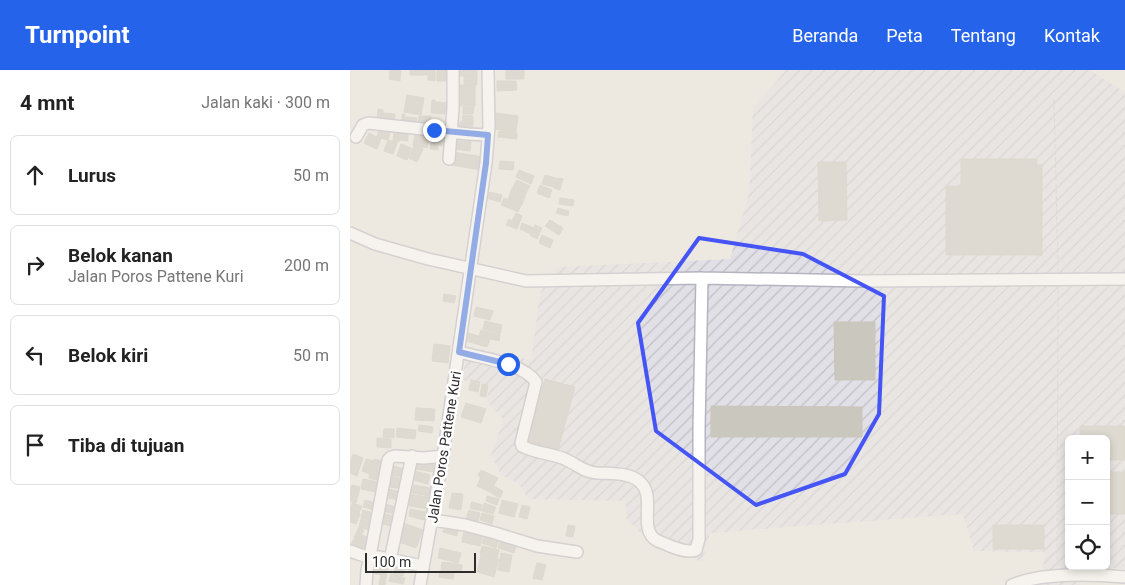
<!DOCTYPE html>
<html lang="id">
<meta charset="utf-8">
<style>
:root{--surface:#fff;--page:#f6f6f6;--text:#222;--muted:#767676;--line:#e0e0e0;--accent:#2563eb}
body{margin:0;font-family:Roboto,sans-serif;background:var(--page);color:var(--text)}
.controls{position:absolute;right:15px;bottom:15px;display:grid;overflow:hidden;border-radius:8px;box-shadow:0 2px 8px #0003}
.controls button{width:45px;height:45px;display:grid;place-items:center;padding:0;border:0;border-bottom:1px solid var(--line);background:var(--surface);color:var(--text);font:25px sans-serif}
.scale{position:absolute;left:15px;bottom:12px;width:111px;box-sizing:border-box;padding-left:5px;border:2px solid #2d2d2d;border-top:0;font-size:14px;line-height:18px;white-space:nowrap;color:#2d2d2d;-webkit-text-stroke:4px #fff;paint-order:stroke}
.stop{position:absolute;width:15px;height:15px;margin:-11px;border:4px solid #2563eb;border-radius:50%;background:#fff}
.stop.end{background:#2563eb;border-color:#fff;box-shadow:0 1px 5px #0008}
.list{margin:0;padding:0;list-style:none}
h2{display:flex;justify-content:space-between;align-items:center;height:65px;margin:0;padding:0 20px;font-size:21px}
h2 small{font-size:16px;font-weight:400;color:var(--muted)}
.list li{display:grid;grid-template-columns:32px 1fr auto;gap:15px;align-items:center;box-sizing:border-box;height:80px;margin:0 10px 10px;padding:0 10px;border:1px solid var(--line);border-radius:8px}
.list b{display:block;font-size:19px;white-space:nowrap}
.list p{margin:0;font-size:16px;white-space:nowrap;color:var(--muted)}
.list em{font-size:16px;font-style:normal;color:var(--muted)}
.icon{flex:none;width:28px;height:28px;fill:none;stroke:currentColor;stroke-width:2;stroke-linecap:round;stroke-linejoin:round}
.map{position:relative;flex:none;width:775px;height:515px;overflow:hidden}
header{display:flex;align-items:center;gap:30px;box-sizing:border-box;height:70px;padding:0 25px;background:var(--accent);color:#fff}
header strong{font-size:24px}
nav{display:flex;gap:28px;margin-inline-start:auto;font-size:18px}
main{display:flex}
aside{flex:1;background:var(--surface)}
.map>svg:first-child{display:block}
</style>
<header>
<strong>Turnpoint</strong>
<nav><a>Beranda</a><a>Peta</a><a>Tentang</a><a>Kontak</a></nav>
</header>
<main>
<aside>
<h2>4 mnt<small>Jalan kaki · 300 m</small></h2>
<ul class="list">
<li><svg class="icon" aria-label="ahead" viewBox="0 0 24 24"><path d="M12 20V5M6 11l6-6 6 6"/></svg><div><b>Lurus</b></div><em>50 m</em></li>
<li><svg class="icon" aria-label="right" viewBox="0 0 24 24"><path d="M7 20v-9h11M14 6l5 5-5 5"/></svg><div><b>Belok kanan</b><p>Jalan Poros Pattene Kuri</p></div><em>200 m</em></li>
<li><svg class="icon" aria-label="left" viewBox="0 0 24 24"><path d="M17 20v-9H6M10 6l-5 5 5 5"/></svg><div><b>Belok kiri</b></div><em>50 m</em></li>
<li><svg class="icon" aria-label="arrive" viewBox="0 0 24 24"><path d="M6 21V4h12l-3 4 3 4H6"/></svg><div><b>Tiba di tujuan</b></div></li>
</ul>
</aside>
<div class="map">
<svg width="775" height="515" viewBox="0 0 775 515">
<defs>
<pattern id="industrial-furrows" width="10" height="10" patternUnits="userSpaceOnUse" patternTransform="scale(1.25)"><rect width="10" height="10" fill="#e2e0e7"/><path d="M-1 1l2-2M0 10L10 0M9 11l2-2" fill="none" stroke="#c2c0c6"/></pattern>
</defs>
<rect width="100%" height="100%" fill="#eee9e0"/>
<path fill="url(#industrial-furrows)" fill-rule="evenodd" d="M436 0H739L775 22V499L731 497 730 515H692L694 482 624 481 613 444 360 463 352 492 297 469 276 448V431L178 429 169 414 151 405 141 385 154 350 137 332 139 315 113 310 116 276 181 290 190 223 208 197 380 189 399 123 403 39ZM719 369H756V496H719Z"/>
<path fill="#cac7be" stroke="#c9c5b9" d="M40 0H51L50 11 39 9Z
M60 0H77V5H60Z
M78 0H85V11L78 10Z
M87 0H97V11H87Z
M106 0H127V6H106Z
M156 0H174V9H156Z
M114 6H127V15H114Z
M147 11H166L167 20 147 21Z
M106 15H125V36H106Z
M57 25 74 28 71 45 54 42Z
M82 30H85V32L96 33 95 44 81 43Z
M113 37H124L123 44H113Z
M28 39 33 40V43L45 44 44 54 27 52Z
M146 43 168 46 166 62 144 59Z
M52 44H55V47L67 48 66 56 52 55Z
M113 45 123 46V53L112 52Z
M69 46H81L80 57 68 56Z
M106 52 123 53 122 63 105 61Z
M30 56 41 59 38 70 27 67Z
M45 58 50 59V63L58 64V71L49 70V72L43 71Z
M149 61 167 63V69L148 67Z
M19 63 31 69 27 79 14 73Z
M89 64 93 65V68L100 69 99 77 88 75V80L80 79 81 72 86 73 87 68H89Z
M65 65 79 68 77 78 63 75Z
M105 67 110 68V71L121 72 120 81 104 79Z
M38 70 47 73 43 84 34 81Z
M51 74 61 78 57 90 47 86Z
M64 75 73 79 67 92 59 88Z
M103 82 133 87 131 100 101 95Z
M611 89H687V95H692V185H596V116H611Z
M150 91 164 92 163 100 149 99Z
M468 92H496L497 150 469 151Z
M169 100 184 106 181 114 166 107Z
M195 105 206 108 203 117 192 114Z
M207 108 213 109 210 120 204 118Z
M167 110 180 116 176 123 163 117Z
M190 115 202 120 199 128 187 123Z
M162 118 176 123 172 135 158 129Z
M139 122 152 125 150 132 137 128Z
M154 128 171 135 168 142 151 135Z
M210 128 224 130 223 136 209 134Z
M208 138 219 141 218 146 206 143Z
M166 143 172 146 167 159 156 155 159 149 162 151Z
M200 150 213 158 209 165 195 156Z
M172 153 184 158 185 155 192 158 187 169 180 165 181 164 170 159Z
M192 165 203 170 200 178 189 173Z
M94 224 106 226 104 233 93 231Z
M126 237 143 241 140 250 124 246Z
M135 251 152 255 150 264 133 259Z
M484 252H525V310H485Z
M131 260 150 265 149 271 129 266Z
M118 263 140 269 137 277 116 271Z
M84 274 100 276 98 293 82 291Z
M195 309 225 317 208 380 178 371Z
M121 310 130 312 128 322 119 320Z
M132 314 138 315 136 327 130 326Z
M116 333 136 339 131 353 111 347Z
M361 336 512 337V367H361Z
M66 338 85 339 84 351 65 350Z
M69 355 83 357 82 363 68 361Z
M730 356H775V390H756V369H730Z
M47 358 66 360 65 369 46 367Z
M34 359H44V368L33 367Z
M27 368 41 369V378L27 377Z
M3 384 13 388 7 406 0 403V394Z
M16 389 24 391V389L35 392 30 411 19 408 20 404 12 401Z
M67 391 84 394 83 402 66 399Z
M43 396 55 399 53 407 41 405Z
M131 400 148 408 140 422 127 416 130 409V406L128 405Z
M65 401 80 405 78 414 63 410Z
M756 402H775V444H756Z
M37 405 53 409 51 419 35 416Z
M13 409 29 412 27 422 11 419Z
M58 414 80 418 79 426 57 422Z
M2 415 10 417 6 433 0 431V422Z
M144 416 153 421 150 428 141 423Z
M35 418 51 422 49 430 33 427Z
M102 423 113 424 111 440 99 438Z
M57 424 79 427 77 439 55 435Z
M137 426 149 429 147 435 136 431Z
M15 430 26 433 24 440 13 437Z
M152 430 168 434 164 447 149 443Z
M122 432 132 435 131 441 120 438Z
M2 433 12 436 9 443 0 440Z
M134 433 146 437 143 444 132 441Z
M35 434 49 438 47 445 33 441Z
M172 435 180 437 177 449 169 447Z
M60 439 76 442 74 450 59 446Z
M13 440 27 444 25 452 11 448Z
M119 440 130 443 128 452 116 449Z
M1 441 10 444 6 454 0 452Z
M32 443 46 447 44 457 30 453Z
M132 443 144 446 142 454 130 450Z
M11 449 23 453 20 460 9 457Z
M53 453 73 460 66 478 46 471Z
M96 454 109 458 107 466 93 462Z
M218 455 225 456 223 467 216 466Z
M643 455H694V479H643Z
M9 457 14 460 9 470 4 468Z
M114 460 133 463 130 476 112 472Z
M12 465 19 468 14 480 1 474 4 469 9 471Z
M135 465 149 469 146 478 132 473Z
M151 469 167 473 164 483 148 478Z
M132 476 149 480 147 488 130 484Z
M90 478 111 483 108 493 88 488Z
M151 483 162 485 159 502 148 500Z
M131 485 149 489 144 507 127 502Z
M21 486 39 490 35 515H29L31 505 18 502Z
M92 492 102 493 101 501 91 499Z
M46 493 55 495 53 506 44 504Z
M103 493 112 495 111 502 102 501Z
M187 493 196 495 192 510 183 508Z
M90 500 104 502 103 509 89 507Z
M41 504 55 508 53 514 39 511Z"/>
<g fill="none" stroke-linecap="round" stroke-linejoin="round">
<defs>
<path id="minor" d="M6 67 13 55 18 53 118 64 138 65
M99 89 103 39V0
M0 163 25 174 78 189 176 211 352 208 515 211 775 209
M109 282C131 288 173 293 186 312L171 373 172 376C184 383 199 383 212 388 226 393 232 402 247 403 260 404 281 402 291 413 306 428 288 458 306 470 310 472 316 474 320 476 328 479 338 483 346 480L349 469V359L352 208
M83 450 115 455 145 463 187 476 227 482
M0 481 14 486 29 487 73 496
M40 490 62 386
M16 515 17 500 20 486 38 390 41 387 45 386 74 388 93 386
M70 515 93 386 136 93 139 57 138 0
M662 515C694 502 740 504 775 507"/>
</defs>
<use href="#minor" stroke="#b3b4c0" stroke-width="14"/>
<path stroke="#c8c8c8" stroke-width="1" stroke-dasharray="4 2.5" stroke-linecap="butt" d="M704 29 708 201
M708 220 707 486 708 496"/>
<use href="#minor" stroke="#fff" stroke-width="11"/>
</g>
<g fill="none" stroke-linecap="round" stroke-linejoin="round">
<path stroke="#2563eb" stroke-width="6" d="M84 60 138 65 136 93 109 282 158 294"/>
</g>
<path d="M0 0H775V515H0ZM349 168 453 184 534 226 529 344 495 404 406 435 306 361 288 253Z" fill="#eee9e0" fill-opacity=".55" fill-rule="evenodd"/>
<path fill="none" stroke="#4554f5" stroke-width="4" stroke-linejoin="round" d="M349 168 453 184 534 226 529 344 495 404 406 435 306 361 288 253Z"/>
<g text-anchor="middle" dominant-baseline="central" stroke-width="5" stroke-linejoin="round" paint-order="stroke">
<g font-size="14" fill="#2d2d2d" stroke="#fff">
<text transform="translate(94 377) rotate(-81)">Jalan Poros Pattene Kuri</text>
</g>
</g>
</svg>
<div class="controls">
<button>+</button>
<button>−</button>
<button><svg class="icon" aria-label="locate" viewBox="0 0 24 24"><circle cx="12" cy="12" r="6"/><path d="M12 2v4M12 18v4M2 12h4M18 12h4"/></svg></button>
</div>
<div class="scale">100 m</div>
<div class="stop" style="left:158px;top:294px"></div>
<div class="stop end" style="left:84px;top:60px"></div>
</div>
</main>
